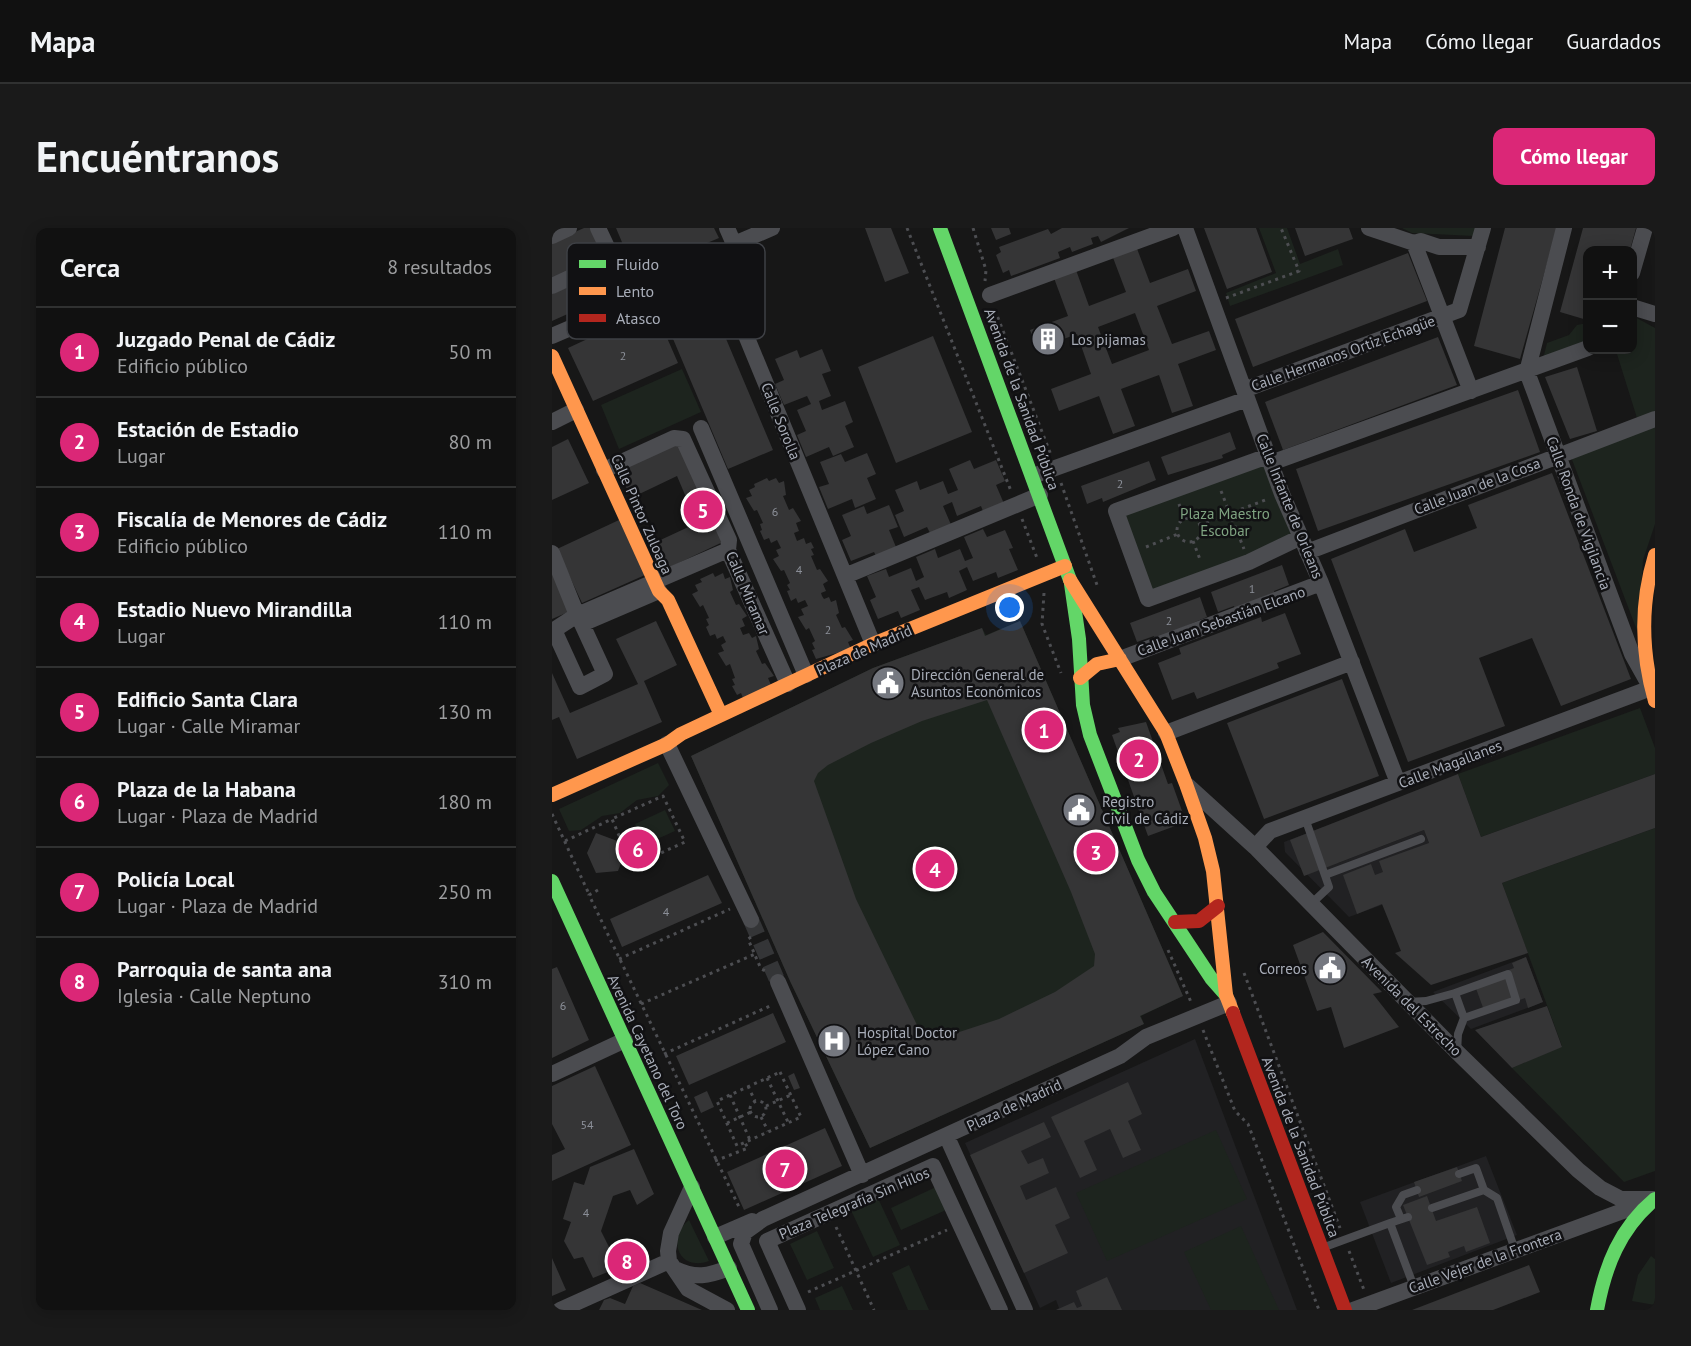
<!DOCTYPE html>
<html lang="es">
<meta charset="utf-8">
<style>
:root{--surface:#111;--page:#1a1a1a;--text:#f1f3f6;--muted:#9c9d9f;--line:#303131;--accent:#db2777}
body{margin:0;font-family:"PT Sans",sans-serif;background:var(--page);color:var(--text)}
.controls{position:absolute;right:18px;top:18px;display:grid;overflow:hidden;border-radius:12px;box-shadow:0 3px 15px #0003}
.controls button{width:54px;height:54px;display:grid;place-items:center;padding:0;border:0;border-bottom:2px solid var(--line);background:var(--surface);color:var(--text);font:30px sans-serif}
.you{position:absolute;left:458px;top:380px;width:21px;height:21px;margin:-15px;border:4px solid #fff;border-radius:50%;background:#1a73e8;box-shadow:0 0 0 9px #1a73e833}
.badge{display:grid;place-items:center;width:39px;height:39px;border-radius:50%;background:var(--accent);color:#fff;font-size:20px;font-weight:700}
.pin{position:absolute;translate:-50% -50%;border:3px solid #fff;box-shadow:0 2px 6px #0006}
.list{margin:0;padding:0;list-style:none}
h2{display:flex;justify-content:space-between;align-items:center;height:78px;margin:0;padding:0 24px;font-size:26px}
h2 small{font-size:20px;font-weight:400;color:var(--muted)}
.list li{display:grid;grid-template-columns:39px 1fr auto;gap:18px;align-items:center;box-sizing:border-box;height:90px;padding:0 24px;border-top:2px solid var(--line)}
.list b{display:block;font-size:22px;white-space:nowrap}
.list p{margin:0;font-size:20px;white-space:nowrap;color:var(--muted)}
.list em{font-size:20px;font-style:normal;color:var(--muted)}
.map{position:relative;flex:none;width:1103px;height:1082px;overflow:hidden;border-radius:12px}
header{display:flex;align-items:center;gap:36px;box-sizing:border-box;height:84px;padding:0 30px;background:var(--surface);border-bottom:2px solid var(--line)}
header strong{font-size:28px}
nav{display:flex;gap:33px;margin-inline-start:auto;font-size:21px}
.intro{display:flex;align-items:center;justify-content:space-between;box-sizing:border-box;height:144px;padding:0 36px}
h1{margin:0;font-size:42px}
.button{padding:15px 27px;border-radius:12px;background:var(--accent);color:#fff;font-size:21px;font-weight:700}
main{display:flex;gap:36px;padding:0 36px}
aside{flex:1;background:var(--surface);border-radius:12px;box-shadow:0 3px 15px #0003}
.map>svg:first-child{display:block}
</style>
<header>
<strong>Mapa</strong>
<nav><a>Mapa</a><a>Cómo llegar</a><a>Guardados</a></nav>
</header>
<div class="intro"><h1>Encuéntranos</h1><a class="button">Cómo llegar</a></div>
<main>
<aside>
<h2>Cerca<small>8 resultados</small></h2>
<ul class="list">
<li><span class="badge">1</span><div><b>Juzgado Penal de Cádiz</b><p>Edificio público</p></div><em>50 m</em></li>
<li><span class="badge">2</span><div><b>Estación de Estadio</b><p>Lugar</p></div><em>80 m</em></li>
<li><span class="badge">3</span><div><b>Fiscalía de Menores de Cádiz</b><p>Edificio público</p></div><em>110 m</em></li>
<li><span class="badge">4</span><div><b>Estadio Nuevo Mirandilla</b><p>Lugar</p></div><em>110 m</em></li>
<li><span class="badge">5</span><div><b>Edificio Santa Clara</b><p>Lugar · Calle Miramar</p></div><em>130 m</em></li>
<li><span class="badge">6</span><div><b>Plaza de la Habana</b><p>Lugar · Plaza de Madrid</p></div><em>180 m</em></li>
<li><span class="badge">7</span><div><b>Policía Local</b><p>Lugar · Plaza de Madrid</p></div><em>250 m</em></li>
<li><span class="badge">8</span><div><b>Parroquia de santa ana</b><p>Iglesia · Calle Neptuno</p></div><em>310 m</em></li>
</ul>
</aside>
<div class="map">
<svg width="1103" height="1082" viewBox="0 0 1103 1082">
<rect width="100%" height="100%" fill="#171717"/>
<path fill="#212123" d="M771 599 786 635 872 602 892 654 797 689 733 624 732 614Z
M974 729 991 774 919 801 881 764Z
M643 811 745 1082H504L507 1080 504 1072 488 1080 413 915Z
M934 928 965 1007 839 1055 808 974Z"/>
<path fill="#1d241e" d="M707 0H735L748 36 786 21 791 37 678 78 674 65 724 45Z
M850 0H924L922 8 860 5Z
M1081 88 1103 100V189L1085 190 1065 126 1066 122H1080Z
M1035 95 1036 122 989 139 995 115 1017 107 1025 97Z
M130 141 149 184 67 221 49 177Z
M1103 198V296L1091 332 1086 405 1019 229Z
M714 233 744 313 598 366 569 287Z
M468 393 631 768 589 788 592 796 318 920 238 753 139 528 321 440 430 400 434 407Z
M1088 480 1103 520V546L929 609 906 546Z
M106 535 117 557 106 568 85 572 68 585 50 588 29 602 17 603 7 581Z
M113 582 123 603 92 617 83 596Z
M1103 600V943L1072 954 960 840 1010 818 950 655Z
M664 902 695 971 555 1033 524 965Z
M384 959 394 982 349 1002 339 980Z
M323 964 348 1017 321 1029 296 976Z
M137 992 157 1033C127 1044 114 1011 137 992Z
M689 998 727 1082H659L632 1024Z
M265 1003 282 1040 255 1052 238 1016Z
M1099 1028 1103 1031V1077L1080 1073 1086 1047Z
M357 1037 377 1082H356L340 1045Z
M290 1058 301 1082H268L263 1070Z"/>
<path fill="#353536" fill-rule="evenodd" d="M32 0H40L52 28 0 52V14Z
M64 0H162L167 10 83 45Z
M313 0H339L357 45 333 54Z
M439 0H457L459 6 444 12Z
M510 0H577L549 14 546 8 539 10 541 16 520 24 518 19 506 24 508 30 459 48 457 42 451 45 444 27 449 24 447 19 496 1 499 6Z
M652 0H704L720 44 675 61Z
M743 0H797L801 11 753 28Z
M953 0H1005L968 131 922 118Z
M1031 0H1084L1078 22H1035V92L1008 84Z
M584 18 598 55 636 41 644 63 605 78 620 116 657 103 664 122 626 136 641 178 620 185 607 147 569 161 583 198 561 206 547 168 507 183 499 161 539 146 525 106 485 121 478 102 516 88 502 50 524 42 537 78 574 64 560 27ZM583 85 597 122 560 136 546 99Z
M856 25 875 73 701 139 683 91Z
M57 40 67 63 0 93V66Z
M153 61 221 222 176 241 108 80Z
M102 80 126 135 41 173 16 120Z
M381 108 420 204 344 235 306 139Z
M886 109 905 157 731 222 713 174Z
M270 121 279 143 270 146 279 168 267 173 270 182 293 173 301 194 293 198 302 219 281 228 277 219 254 229 245 207 254 203 245 182 259 176 255 168 232 177 223 156 232 152 223 131 245 122 248 130Z
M1025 139 1045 203 1018 211 993 149Z
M966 162 988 224 766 303 744 241Z
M678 204 684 221 670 227 671 230 616 247 609 229Z
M16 211 37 255 0 272V219Z
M132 213 175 312 114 341 102 315 145 295 125 248 79 270 67 243Z
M315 225 324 246 315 250 324 271 303 280 300 271 276 281 267 259 277 256 268 234 289 226 293 234Z
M418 232 422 241 444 232 453 253 444 257 453 278 432 286 429 278 405 288 400 274 391 278 400 299 379 307 375 299 352 309 343 287 352 283 343 262 365 253 368 262 391 253 396 266 406 262 397 241Z
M597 233 604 252 551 274 550 270 535 276 529 258Z
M1000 245 1079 451 1009 478 980 410 927 430 953 498 856 534 779 331 853 301 862 324 925 300 916 277Z
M215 250 217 253 224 250 227 255 232 253 234 267 231 268 237 282 241 280 249 293 244 295 247 303 242 305 245 313 252 310 254 316 259 314 262 320 259 321 262 327 259 328 265 342 268 341 276 353 271 356 274 363 269 365 270 368 272 371 277 369 279 374 284 372 287 385 284 387 290 400 293 399 301 412 296 414 299 421 264 431 260 422 263 421 260 415 263 413 257 400 254 402 246 389 252 387 249 381 256 378 253 372 246 375 244 370 239 373 235 363 238 362 235 357 238 355 232 342 229 343 221 331 227 328 224 322 229 320 225 312 219 315 217 310 212 312 208 303 210 302 208 296 211 295 205 282 202 283 194 270 200 268 197 262 203 259 202 256Z
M337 277 346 299 337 302 346 324 326 332 322 324 299 333 290 312 299 308 290 287 312 278 315 286Z
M67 292 93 347 30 375 5 321Z
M431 301 435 309 453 302 461 320 457 321 466 342 446 350 444 344 421 353 415 339 407 343 415 362 397 370 395 364 373 372 367 359 359 362 368 382 349 390 346 383 326 391 318 372 324 369 315 348 334 341 337 349 359 340 364 353 372 349 364 329 383 321 386 330 408 321 413 333 421 330 412 309Z
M0 337 21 382 0 391Z
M730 337 737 357 722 363 723 366 683 381 682 378 666 384 659 364Z
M161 345 163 349 171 345 173 351 178 349 181 362 178 364 184 377 187 376 195 388 190 391 193 398 188 400 191 407 197 405 200 410 204 408 207 421 204 423 210 436 213 435 222 448 216 450 219 457 191 470 189 465 185 467 180 458 183 457 180 451 183 450 178 436 174 438 166 425 172 423 169 417 174 414 171 408 165 411 163 406 158 408 154 399 157 397 154 391 157 390 151 377 148 379 140 366 146 363 143 357 150 354 148 351Z
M648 369 655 389 603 411 602 408 585 414 578 395Z
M733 385 749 426 725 435 727 440 645 471 642 464 620 472 606 435 629 426 627 420 709 389 710 394Z
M104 393 125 437 92 453 110 494 25 531 7 489 0 492V445L18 485 86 456 64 411Z
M468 393 631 768 588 788 592 796 318 920 238 753 139 528 321 440 430 400 433 408ZM435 472 519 664 543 726 542 738 503 764 447 791 392 809 374 811 365 797 304 671 262 553 266 545 276 537 319 515 370 493Z
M790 451 827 548 712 591 675 495Z
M594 494 616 556 620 555 634 594 596 608 560 507 568 504 566 500Z
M906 546 929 609 1103 546V600L950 655 976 725 879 757 843 725 849 723 830 676 805 686 791 647 819 636 823 647 831 644 827 633 877 615 872 602 752 648 738 612Z
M44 605 76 617 66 643 44 645 35 625Z
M156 647 170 675 70 719 58 691Z
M771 704 830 764 821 766 847 799 792 820 779 779 765 783 741 717Z
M974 729 991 774 976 780 973 770 933 785 922 755 962 740 960 735Z
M5 739 37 812 0 830V741Z
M995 778 1010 819 960 840 923 802Z
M221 785 234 814 137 857 124 828Z
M43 838 79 917 0 953V927L13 921 0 896V858Z
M242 845 248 860 242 862 236 848Z
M576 854 590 886 576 893 589 922 571 930 558 901 532 913 545 942 528 950 499 889Z
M155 863 162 879 149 885 142 869Z
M492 894 499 909 469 923 476 936 491 930 497 945 468 958 474 972 504 959 518 990 503 997 516 1025 472 1045 418 927Z
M273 900 290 938 192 982 175 944Z
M82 921 102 966 85 977 78 962 61 968 49 1003 57 1019 73 1012 80 1034 41 1050 31 1029 22 1031 12 1013 19 994 11 991 22 954 32 957 38 939Z
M905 939 910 953 867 969 862 954Z
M875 968 884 993 925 979 938 1015 914 1024 912 1018 896 1024 898 1029 875 1037 851 977Z
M0 1030 14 1062 0 1068Z
M977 1037 988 1064 941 1082H860Z
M555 1049 570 1082H504L522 1074 525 1080 530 1078 524 1063Z
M88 1055 150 1082H47L52 1072 58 1070 73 1076 81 1058Z"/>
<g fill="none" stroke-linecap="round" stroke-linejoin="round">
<path stroke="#343537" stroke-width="16" stroke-dasharray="16 8" stroke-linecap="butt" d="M199 692 226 754"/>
<path stroke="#4d4e52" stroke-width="3" stroke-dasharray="3 4.5" stroke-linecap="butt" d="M355 0 459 263
M421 0 434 42 433 53
M674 70 747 43 729 0
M443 82 499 227
M509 255 545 357
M669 263 692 321
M627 276 632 291
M625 302a12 12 0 1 1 24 0a12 12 0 1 1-24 0Z
M470 291 485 330
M647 297 716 271
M641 313 649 334
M594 319 626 306
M492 365 490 396 509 445
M0 586 37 666
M13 613 60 591 80 638 133 614 111 568 60 591
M46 662 37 667 188 981
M199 709 196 711 209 741 216 744
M616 722 639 774
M67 731 178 681
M692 745 788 1000
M89 776 203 726
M651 802 683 883 696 896 767 1082
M112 826 220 777
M228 844 249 889 185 918 165 873Z
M215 850 236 894
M196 858 203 873
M178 867 198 912
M198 881a8 8 0 1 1 16 0a8 8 0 1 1-16 0Z
M214 878 239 867
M209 889 216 903
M175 895 199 884
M163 933 196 920 193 915
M284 999 322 1082
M797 1023 812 1062
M256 1064 395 1002"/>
<path stroke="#4b4c50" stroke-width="8" d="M753 590 777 659 760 675
M773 647 869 611
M903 765 956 746 964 772 912 790
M856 774 874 773 903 765 912 790 906 806 905 824
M907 946 924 940 932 962 945 970 963 1022
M880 980 932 962
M849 991 844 979 851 967 865 962
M838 995 856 989
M770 1020 838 995 862 1059"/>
<path stroke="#4b4c50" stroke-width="16" d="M46 0 80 72
M175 0 182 16
M633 0 730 266 769 355 846 555
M817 0 862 15 869 13 887 19H926
M0 8 17 0
M862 15 919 163
M182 16 220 0
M165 37 321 416
M1080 45 1093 0
M0 58 60 30
M438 67 621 0
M1080 79 1103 86
M0 108 165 37 179 30 182 16
M975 144 1012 0
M692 162 907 82 931 0
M0 194 24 182
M149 200 254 447
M716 228 564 283 596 371 697 334 747 310
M719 235 1036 120
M52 242 122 210 131 211 177 312 176 322 236 456
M481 248 695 171
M755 324 1103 191
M0 325 25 387
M293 348 488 267
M107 363 30 396 53 446 28 459 2 402 25 387 176 322
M568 431 769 355
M614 505 800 434
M115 516 199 692
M636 558 703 619 905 824 1026 942 1048 960 1069 971H1101
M703 619 718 603 1099 460 1080 426 975 144
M226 754 310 947
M0 846 73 812
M395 909 473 1082
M140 959 119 1005 116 1023 117 1033 136 1061 175 1082
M163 1009 200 993
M123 1041C144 1051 156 1048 177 1040
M8 1082 117 1033
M218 1082 189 1016 193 1004 211 991 568 828 594 809 677 775
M246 1082 215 1013 381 938 448 1082
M801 1082 1090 976"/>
<path stroke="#63d668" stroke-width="14" d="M388 0 518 352
M519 356 527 411 531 477 538 507 586 632 602 664 659 750 674 767
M0 653 196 1082
M1045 1082C1053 1038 1068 1000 1103 971"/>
<path stroke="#ff974d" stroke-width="14" d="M0 128 107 363 116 372 169 487
M1103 327C1088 376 1089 424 1103 473
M518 352 614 505 634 556 653 610 661 643 674 767 681 785
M528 450 545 436 568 431
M0 567 115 516 129 506 321 416 513 338"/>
<path stroke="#b3261e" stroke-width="14" d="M623 694 647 693 666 678
M681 785 793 1082"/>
</g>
<defs>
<symbol id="building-disc" viewBox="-11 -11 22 22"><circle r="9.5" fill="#757880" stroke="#111113"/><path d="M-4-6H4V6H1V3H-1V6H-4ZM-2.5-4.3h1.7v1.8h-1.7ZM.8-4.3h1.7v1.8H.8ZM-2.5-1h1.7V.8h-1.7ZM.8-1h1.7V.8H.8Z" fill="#fff"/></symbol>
<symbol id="civic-disc" viewBox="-11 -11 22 22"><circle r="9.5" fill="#757880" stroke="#111113"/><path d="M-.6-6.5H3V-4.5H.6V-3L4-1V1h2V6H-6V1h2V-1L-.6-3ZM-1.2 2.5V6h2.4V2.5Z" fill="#fff"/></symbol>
<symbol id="hospital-disc" viewBox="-11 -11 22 22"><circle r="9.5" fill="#757880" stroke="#111113"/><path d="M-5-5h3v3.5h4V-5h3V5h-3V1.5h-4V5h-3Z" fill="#fff"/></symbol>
</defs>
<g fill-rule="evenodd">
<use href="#building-disc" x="477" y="92" width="38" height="38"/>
<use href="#civic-disc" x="317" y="436" width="38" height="38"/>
<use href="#civic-disc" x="508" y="563" width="38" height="38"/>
<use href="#civic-disc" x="759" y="721" width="38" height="38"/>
<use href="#hospital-disc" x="263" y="794" width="38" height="38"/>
</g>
<g text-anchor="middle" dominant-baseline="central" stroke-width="5" stroke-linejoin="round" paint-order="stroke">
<g font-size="12" fill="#8b8f98">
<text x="71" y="127">2</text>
<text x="568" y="255">2</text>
<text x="223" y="283">6</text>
<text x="247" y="341">4</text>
<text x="700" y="360">1</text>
<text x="617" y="392">2</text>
<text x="276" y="401">2</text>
<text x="114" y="683">4</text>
<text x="11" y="777">6</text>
<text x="35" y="896">54</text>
<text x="34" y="984">4</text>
</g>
<g font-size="15" fill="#a8adb8" stroke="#111113" text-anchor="start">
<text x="519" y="111">Los pijamas</text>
<text x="359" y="446">Dirección General de<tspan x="359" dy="17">Asuntos Económicos</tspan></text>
<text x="550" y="573">Registro<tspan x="550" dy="17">Civil de Cádiz</tspan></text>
<text x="755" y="740" text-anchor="end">Correos</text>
<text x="305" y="804">Hospital Doctor<tspan x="305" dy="17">López Cano</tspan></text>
</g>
<g font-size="15" fill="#a8adb8" stroke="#111113">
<text transform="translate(791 125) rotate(-20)">Calle Hermanos Ortiz Echagüe</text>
<text transform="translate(470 171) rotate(70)">Avenida de la Sanidad Pública</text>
<text transform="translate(229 193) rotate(68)">Calle Sorolla</text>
<text transform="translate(925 258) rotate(-21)">Calle Juan de la Cosa</text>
<text transform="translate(738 278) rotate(68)">Calle Infante de Orleans</text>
<text transform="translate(1027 285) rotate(70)">Calle Ronda de Vigilancia</text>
<text transform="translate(90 286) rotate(66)">Calle Pintor Zuloaga</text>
<text transform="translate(196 365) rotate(67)">Calle Miramar</text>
<text transform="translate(669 393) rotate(-20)">Calle Juan Sebastián Elcano</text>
<text transform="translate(312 422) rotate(-24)">Plaza de Madrid</text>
<text transform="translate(898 536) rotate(-21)">Calle Magallanes</text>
<text transform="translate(860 778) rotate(45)">Avenida del Estrecho</text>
<text transform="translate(96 824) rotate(65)">Avenida Cayetano del Toro</text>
<text transform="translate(462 877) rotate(-25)">Plaza de Madrid</text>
<text transform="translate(749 919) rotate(69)">Avenida de la Sanidad Pública</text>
<text transform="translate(302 975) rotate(-23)">Plaza Telegrafía Sin Hilos</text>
<text transform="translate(933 1033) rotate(-20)">Calle Vejer de la Frontera</text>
</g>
<g font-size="15" fill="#7fa381" stroke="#111113">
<text x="673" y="285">Plaza Maestro<tspan x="673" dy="17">Escobar</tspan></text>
</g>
</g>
<rect x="15" y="15" width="198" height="96" rx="9" fill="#111113" stroke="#3e4045" stroke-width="1.5"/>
<rect x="27" y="32" width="27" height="8" fill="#63d668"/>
<rect x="27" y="59" width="27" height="8" fill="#ff974d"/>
<rect x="27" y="86" width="27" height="8" fill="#b3261e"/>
<g font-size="16" fill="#a8adb8">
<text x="64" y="42">Fluido</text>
<text x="64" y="69">Lento</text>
<text x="64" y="96">Atasco</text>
</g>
</svg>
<div class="controls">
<button>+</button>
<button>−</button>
</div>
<div class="you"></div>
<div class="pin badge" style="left:492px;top:502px">1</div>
<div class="pin badge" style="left:587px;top:531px">2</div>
<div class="pin badge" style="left:544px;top:624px">3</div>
<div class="pin badge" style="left:383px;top:641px">4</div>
<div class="pin badge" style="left:151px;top:282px">5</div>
<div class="pin badge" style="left:86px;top:621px">6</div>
<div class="pin badge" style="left:233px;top:941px">7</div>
<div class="pin badge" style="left:75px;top:1033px">8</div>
</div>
</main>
